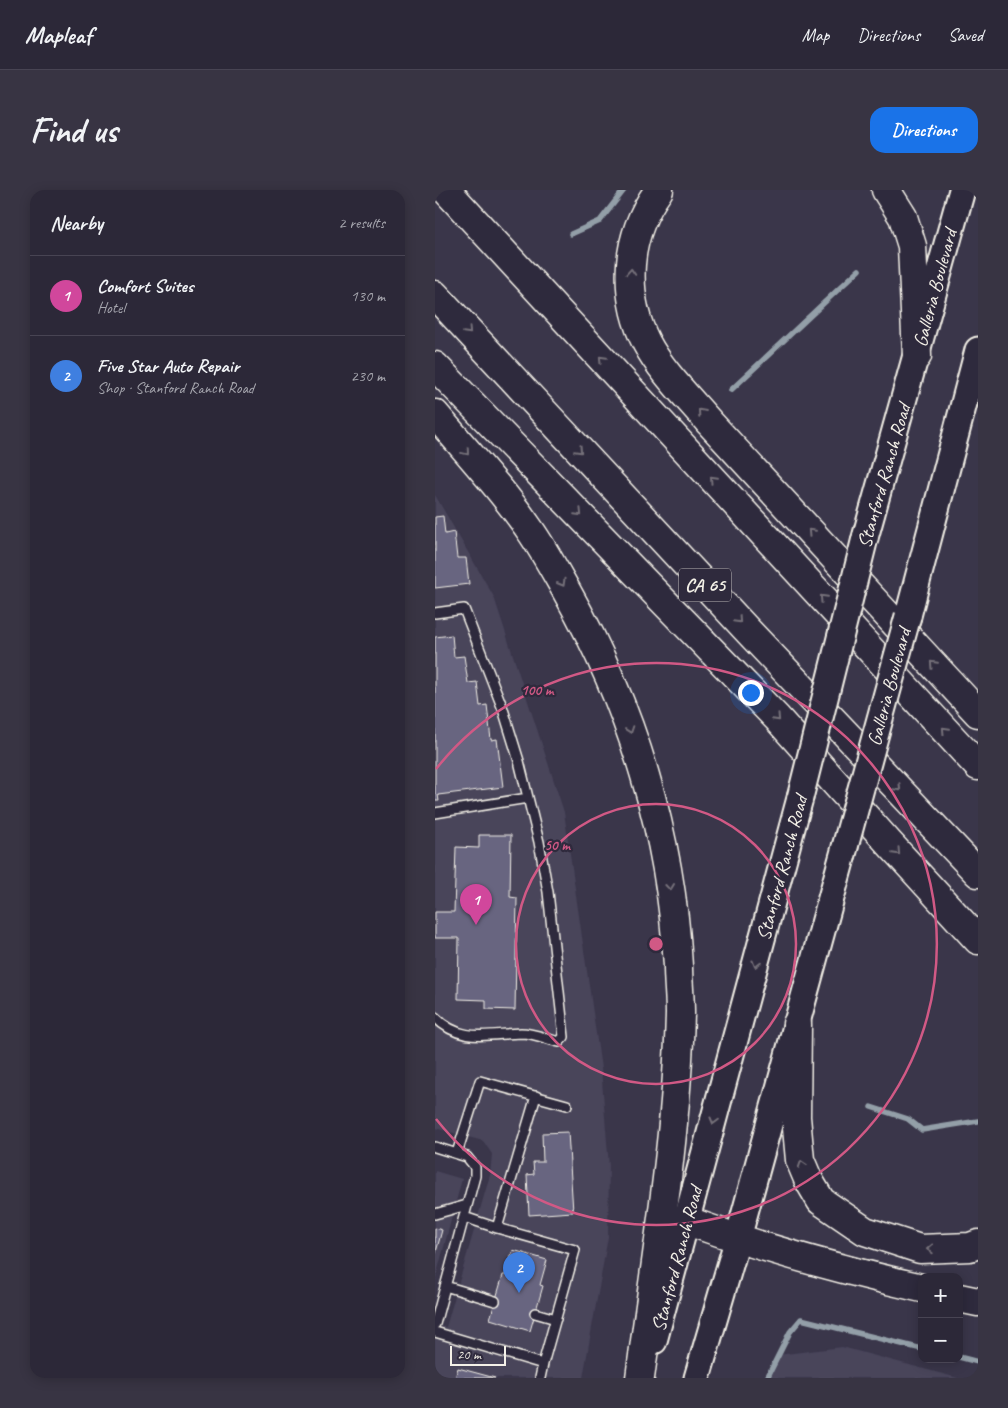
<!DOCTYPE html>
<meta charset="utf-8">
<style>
:root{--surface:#2c2838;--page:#383443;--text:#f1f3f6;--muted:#a6a6ae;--line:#484453;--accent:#1a73e8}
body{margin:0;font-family:Caveat,sans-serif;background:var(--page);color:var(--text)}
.controls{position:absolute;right:15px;bottom:15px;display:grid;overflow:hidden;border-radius:10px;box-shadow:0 2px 12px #0003}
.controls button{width:45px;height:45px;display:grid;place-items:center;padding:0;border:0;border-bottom:1px solid var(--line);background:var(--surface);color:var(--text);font:25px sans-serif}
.scale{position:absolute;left:15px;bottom:12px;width:56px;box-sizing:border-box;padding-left:5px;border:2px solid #f4f1e8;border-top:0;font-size:14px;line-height:18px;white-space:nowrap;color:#f4f1e8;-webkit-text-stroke:4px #2f2a3d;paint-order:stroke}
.you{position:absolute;left:315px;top:502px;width:18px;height:18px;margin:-12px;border:4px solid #fff;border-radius:50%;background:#1a73e8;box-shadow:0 0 0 8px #1a73e833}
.badge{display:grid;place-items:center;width:32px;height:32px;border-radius:50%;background:var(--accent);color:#fff;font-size:16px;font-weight:700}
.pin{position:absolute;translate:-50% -41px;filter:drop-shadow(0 1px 2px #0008)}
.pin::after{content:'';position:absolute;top:26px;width:18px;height:15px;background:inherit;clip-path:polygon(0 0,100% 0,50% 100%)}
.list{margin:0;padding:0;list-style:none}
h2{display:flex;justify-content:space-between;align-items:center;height:65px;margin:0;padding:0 20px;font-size:21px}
h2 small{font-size:16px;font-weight:400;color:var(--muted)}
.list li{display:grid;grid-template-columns:32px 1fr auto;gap:15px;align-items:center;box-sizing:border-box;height:80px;padding:0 20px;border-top:1px solid var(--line)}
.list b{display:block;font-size:19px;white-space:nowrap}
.list p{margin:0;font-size:16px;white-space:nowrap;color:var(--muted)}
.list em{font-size:16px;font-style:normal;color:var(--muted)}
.map{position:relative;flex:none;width:543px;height:1188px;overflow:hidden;border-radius:15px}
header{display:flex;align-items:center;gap:30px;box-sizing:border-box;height:70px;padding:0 25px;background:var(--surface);border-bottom:1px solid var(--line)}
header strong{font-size:24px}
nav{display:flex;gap:28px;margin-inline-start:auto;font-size:18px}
.intro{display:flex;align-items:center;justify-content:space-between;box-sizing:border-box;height:120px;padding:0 30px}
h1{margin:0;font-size:35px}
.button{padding:12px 22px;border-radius:15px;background:var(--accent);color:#fff;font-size:18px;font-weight:700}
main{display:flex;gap:30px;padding:0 30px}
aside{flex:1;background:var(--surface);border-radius:15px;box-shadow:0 2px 12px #0003}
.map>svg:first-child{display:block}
</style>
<header>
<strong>Mapleaf</strong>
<nav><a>Map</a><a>Directions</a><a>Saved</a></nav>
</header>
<div class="intro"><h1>Find us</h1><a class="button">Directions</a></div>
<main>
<aside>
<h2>Nearby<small>2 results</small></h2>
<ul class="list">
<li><span class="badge" style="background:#d1479c">1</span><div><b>Comfort Suites</b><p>Hotel</p></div><em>130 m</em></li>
<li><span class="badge" style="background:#3f7fe0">2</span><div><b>Five Star Auto Repair</b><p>Shop · Stanford Ranch Road</p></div><em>230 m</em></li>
</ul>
</aside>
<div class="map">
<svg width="543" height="1188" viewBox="0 0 543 1188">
<rect width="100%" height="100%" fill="#3a364a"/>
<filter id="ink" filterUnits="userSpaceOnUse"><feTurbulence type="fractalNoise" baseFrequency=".02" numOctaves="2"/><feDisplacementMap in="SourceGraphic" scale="10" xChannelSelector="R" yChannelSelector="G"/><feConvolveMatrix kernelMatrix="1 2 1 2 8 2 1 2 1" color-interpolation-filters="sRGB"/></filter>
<g filter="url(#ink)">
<path fill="#48445a" d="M0 305 59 407 129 622 166 878 174 976 173 1047 148 1188H0V1136L11 1137 55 985 57 964 48 951 0 938Z
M0 981 27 989 0 1091Z
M407 1157 523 1188H334L342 1165Z"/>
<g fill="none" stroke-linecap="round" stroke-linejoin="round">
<path stroke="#939fa8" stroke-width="5.5" d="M136 44 165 31 189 0
M296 200 424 80
M436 917 473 929 487 940 543 931
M524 1167 543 1172
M332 1188 355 1142 366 1129 487 1159"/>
</g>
<path fill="#676580" stroke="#f4f1e8" d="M8 326 10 344 19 342 22 368H31L34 394 0 398V327Z
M17 445 19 467 29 466 33 493 42 492 45 516 52 515 56 550 62 549 68 597 3 605 4 611H0V447Z
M44 645H76L75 707 82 708 80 820 51 819V810L23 809 24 748H0V722H19L21 657 44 658Z
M133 942 138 1022 94 1025 92 985 99 984 98 972H108L107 943Z
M0 1038 7 1040 0 1066Z
M78 1060 112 1070 105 1095 108 1096 95 1141 55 1129 68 1085H70Z
M23 1178 60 1188H20Z"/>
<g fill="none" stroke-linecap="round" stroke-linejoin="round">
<defs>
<path id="service" d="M0 423 29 419 68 519 84 571 104 652 113 702 129 847 124 852C112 849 98 843 86 843 53 844 26 854 0 827
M0 623 93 608
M0 957 32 967 40 977V986L0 1134
M22 963 45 891 132 915
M0 1024 32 1015
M29 1027 62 1038 101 906
M62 1038 140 1060 108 1174
M10 1096 60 1111
M100 1123 121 1129
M0 1142 108 1174 105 1188"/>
<path id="secondary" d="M430 348 527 0
M473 426 543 160
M219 1151 365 608
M262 1188 303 1048 410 657"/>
<path id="motorway" d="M11 0 543 576
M224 0C208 22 198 47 196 74 191 148 229 180 274 232L543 523
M451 0 468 27 477 56 482 166
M0 105 314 442 543 683
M0 176 342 528 454 653 543 750
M0 224C32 262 67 299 95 340 109 360 120 381 132 402 197 517 236 645 243 776 243 792 245 807 245 823 242 945 221 1067 205 1188
M362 834 361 927 365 970 373 989 386 1011 430 1041 485 1059 535 1057 543 1054
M253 1031C329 1059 407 1080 487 1098
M524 1108 543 1112"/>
</defs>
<use href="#service" stroke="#f4f1e8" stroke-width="12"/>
<use href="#secondary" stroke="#f4f1e8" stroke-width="29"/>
<use href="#motorway" stroke="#f4f1e8" stroke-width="31"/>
<use href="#service" stroke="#2f2a3d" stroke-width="9"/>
<use href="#secondary" stroke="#2f2a3d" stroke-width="25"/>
<use href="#motorway" stroke="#2f2a3d" stroke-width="28"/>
<defs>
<path id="secondary-bridge" d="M365 608 430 348
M410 657 473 426"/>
</defs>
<use href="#secondary-bridge" stroke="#f4f1e8" stroke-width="29" stroke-linecap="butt"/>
<use href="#secondary-bridge" stroke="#2f2a3d" stroke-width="25"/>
</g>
<defs><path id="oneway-chevron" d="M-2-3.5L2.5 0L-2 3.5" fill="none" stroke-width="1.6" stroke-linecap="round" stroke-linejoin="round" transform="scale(1.25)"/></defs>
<g stroke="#747079">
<use href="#oneway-chevron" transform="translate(196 82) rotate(-86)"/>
<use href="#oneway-chevron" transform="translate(33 141) rotate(47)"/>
<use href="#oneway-chevron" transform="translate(167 169) rotate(-133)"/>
<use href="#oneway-chevron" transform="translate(266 222) rotate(-131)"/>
<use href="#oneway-chevron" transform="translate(144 260) rotate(47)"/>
<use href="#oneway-chevron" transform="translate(31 262) rotate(50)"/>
<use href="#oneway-chevron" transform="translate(278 289) rotate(-133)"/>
<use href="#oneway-chevron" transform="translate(144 323) rotate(46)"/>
<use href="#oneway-chevron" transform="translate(376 342) rotate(-133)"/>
<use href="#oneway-chevron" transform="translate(127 393) rotate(60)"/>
<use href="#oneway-chevron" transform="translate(388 408) rotate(-133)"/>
<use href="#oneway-chevron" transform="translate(303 430) rotate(47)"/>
<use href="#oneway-chevron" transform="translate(498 474) rotate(-133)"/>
<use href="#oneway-chevron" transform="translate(342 528) rotate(47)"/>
<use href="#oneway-chevron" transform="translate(195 540) rotate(71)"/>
<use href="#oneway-chevron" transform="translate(510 540) rotate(-133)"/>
<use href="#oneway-chevron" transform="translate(463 598) rotate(46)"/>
<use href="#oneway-chevron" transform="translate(462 662) rotate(47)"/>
<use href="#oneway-chevron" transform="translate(235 697) rotate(83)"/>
<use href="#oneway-chevron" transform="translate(321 774) rotate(105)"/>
<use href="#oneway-chevron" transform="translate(279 931) rotate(105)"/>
<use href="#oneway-chevron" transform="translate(367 974) rotate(-108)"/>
<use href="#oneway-chevron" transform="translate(495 1059) rotate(177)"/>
</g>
</g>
<g fill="none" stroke="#d15985" stroke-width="2.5">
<circle cx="221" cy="754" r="140"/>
<path d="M1 579A281 281 0 1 1 1 929"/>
</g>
<g text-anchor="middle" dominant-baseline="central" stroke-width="4.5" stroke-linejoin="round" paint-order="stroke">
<rect fill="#2f2a3d" stroke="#b9b5b5" stroke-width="1" x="244" y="378.5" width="52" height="33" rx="4"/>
<g font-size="19" font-weight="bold" fill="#f4f1e8">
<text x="270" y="395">CA 65</text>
</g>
<g font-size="20" fill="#f4f1e8" stroke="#2f2a3d">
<text transform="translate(500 98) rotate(-75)">Galleria Boulevard</text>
<text transform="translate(449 286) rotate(-74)">Stanford Ranch Road</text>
<text transform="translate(454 497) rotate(-75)">Galleria Boulevard</text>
<text transform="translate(347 678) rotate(-75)">Stanford Ranch Road</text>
<text transform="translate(242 1069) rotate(-75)">Stanford Ranch Road</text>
</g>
</g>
<circle cx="221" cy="754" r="8" fill="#d15985" stroke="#2f2a3d" stroke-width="2.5"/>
<g font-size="15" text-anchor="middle" font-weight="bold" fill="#d15985" stroke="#2f2a3d" stroke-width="4.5" stroke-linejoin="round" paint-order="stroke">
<text x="102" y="505">100 m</text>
<text x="122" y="660">50 m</text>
</g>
</svg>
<div class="controls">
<button>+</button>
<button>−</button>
</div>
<div class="scale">20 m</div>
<div class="you"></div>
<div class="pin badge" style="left:41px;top:735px;background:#d1479c">1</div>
<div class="pin badge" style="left:84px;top:1103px;background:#3f7fe0">2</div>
</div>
</main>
